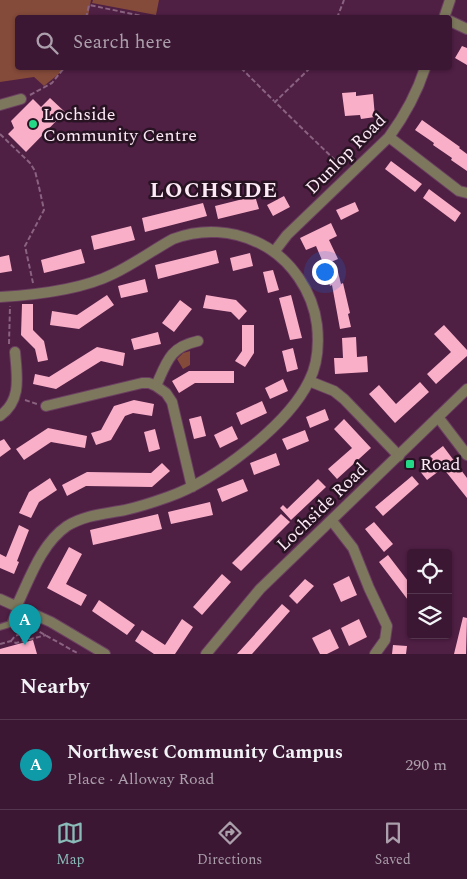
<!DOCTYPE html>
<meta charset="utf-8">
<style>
:root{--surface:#3b1733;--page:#46243f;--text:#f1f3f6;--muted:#ac9fac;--line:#54364e;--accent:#8bbbb9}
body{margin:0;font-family:Spectral,serif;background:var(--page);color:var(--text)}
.controls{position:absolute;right:15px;bottom:15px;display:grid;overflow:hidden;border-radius:5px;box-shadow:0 1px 4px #0004}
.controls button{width:45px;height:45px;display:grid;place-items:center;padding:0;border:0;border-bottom:1px solid var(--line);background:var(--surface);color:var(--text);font:25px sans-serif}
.you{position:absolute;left:324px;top:271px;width:18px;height:18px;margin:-12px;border:4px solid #fff;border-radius:50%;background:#1a73e8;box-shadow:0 0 0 8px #1a73e833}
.badge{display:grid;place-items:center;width:32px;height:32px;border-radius:50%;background:var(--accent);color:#fff;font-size:16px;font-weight:700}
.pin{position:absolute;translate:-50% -41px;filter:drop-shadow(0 1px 2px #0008)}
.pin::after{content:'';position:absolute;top:26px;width:18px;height:15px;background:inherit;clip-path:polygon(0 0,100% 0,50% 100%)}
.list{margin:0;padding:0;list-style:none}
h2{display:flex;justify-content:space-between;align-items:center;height:65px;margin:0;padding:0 20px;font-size:21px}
h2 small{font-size:16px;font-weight:400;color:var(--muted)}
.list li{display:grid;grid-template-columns:32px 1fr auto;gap:15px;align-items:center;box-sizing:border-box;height:90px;padding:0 20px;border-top:1px solid var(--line)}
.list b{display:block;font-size:19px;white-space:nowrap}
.list p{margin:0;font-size:16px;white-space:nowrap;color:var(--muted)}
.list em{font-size:16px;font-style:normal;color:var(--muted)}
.icon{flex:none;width:28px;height:28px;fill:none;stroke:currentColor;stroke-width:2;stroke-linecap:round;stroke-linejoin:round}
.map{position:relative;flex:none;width:467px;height:654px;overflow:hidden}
.search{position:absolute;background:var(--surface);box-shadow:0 1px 4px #0004;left:15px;right:15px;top:15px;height:55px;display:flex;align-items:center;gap:12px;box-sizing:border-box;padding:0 18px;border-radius:5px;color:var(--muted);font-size:19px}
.sheet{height:155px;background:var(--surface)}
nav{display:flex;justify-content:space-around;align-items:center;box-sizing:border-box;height:70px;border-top:1px solid var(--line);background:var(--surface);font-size:14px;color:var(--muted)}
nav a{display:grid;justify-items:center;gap:2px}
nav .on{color:var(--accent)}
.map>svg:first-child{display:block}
</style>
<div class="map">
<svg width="467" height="654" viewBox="0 0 467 654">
<rect width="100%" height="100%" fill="#4f1f44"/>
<path fill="#844a3a" d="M0 0H91L88 17 18 18V68H66L44 86 34 77 0 82Z
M93 0H159L156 15 92 3Z
M190 351V365L183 369 177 359 183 353Z"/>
<path fill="#faafc9" d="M462 46 467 48V65L455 58Z
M356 92V96L373 94 375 117 361 119 360 115 345 116 342 93Z
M50 98 65 112 26 152 8 134 14 128 11 121 33 99 41 107Z
M422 120 460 147 459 148 467 154V171L451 160 452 158 433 145 434 143 415 130Z
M391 161 422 184 415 192 385 169Z
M429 189 461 213 455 222 423 198Z
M255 196 259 209 218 219 215 206Z
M284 196 290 207 273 216 267 205Z
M355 202 359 211 341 220 336 210Z
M203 203 207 216 145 232 142 218Z
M331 223 337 236 329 240 338 259 324 265 316 246 306 250 300 238Z
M131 226 135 240 94 250 91 236Z
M81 249 85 263 44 273 41 260Z
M216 250 219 263 158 279 155 265Z
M250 253 253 266 233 271 230 258Z
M9 255 12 271 0 273V257Z
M273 270 279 290 268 293 263 272Z
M338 272 341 284 343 283 350 313 348 314 351 327 340 329 332 285 330 286 327 275Z
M145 279 148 292 121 298 118 286Z
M107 295 114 305 79 329 50 325 52 311 77 315Z
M206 295 236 300 247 311 239 320 231 312 203 308Z
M291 295 302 338 290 340 279 298Z
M180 300 192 309 174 332 162 323Z
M22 304H33V330L44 341 48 360 38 362 35 349 21 335Z
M242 325H254V353L245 367 235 361 242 351Z
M444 325 467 350V356L436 384 427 374 451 352 434 334Z
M158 332 161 344 134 350 131 339Z
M356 337 357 357 367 356 368 372 335 374 334 358H343L342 338Z
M97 347 125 353 123 366 101 361 56 389 33 384 35 374 49 377Z
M293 348 298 369 287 372 282 351Z
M189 371H234V383H195L179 393 172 381Z
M283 379 288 391 270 399 265 388Z
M420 382 429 392 395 423 369 394 379 385 396 404Z
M134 400 154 404 152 416 133 413 125 416 111 440 96 445 91 433 101 430 114 406Z
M262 401 267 413 241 425 236 413Z
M325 409 329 420 310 428 306 417Z
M201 416 206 436 194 439 189 419Z
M344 419 371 448 337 479 328 469 352 448 334 429Z
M232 426 238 439 220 448 214 435Z
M48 428 87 436 85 448 51 442 24 460 16 449Z
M155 429 160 449 149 452 144 432Z
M305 430 309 441 287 450 282 439Z
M4 439 11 449 0 457V441Z
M443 446 467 478V498L443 468 427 480 419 470 433 459 430 456Z
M276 453 280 465 254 475 250 463Z
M162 463 170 471 152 487 86 486 67 496 62 485 87 472 151 473Z
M412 476 419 484 383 516 375 507Z
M50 478 57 490 39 502 31 518 19 513 29 492Z
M243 479 248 491 222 502 217 489Z
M318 479 326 487 291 520 280 508 283 505 287 509Z
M210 502 213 515 171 524 168 512Z
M158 514 162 529 93 545 90 530Z
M281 514 290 522 241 571 232 563Z
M374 522 393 544 384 552 365 529Z
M19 525 29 530 17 561 19 562 14 574 0 568V554L6 557Z
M69 547 82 554 66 584 87 595 81 606 47 588Z
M388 555 411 585V604L379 562Z
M222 574 231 582 202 615 193 607Z
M349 576 357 595 341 602 333 584Z
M305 579 314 586 297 604 289 596Z
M99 600 135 625 127 635 92 611Z
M282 604 290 611 252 654H237Z
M463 617 467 618 466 654H454Z
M182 619 193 627 175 654H154L135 641 142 630 165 645Z
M359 619 367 637 349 646 341 628Z
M330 629 339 648 327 654H320L312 638Z
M33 640 37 654H0V649Z
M393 645 407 646 406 654H392Z"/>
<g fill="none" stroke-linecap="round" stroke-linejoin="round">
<defs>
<path id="service" d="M0 627 10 624 17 605"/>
<path id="minor" d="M444 18 450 0
M450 21 467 29
M0 105 21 99
M389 137 459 191 467 193
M274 252 287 235 389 137C405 115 417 93 425 68
M0 297C34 295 83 289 113 274 134 264 153 250 173 239 202 228 233 230 261 244 291 259 313 292 317 325 319 344 318 364 309 381 288 425 214 481 168 497 154 502 139 507 125 510 104 514 85 515 67 526 41 544 30 578 17 605
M309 381 334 391 344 399 399 456
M46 406 142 383H149L156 386
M0 416C22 400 17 377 15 352
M438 417 467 455
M192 487 172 402 166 393 156 386C167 361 170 347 198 341
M332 521 353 548 369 588 387 626 385 640 375 654
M0 599 51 622 105 654"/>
<path id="tertiary" d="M206 654 260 589 467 389"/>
</defs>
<use href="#service" stroke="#6b3f61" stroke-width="8"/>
<use href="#minor" stroke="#6b3f61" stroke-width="12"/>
<use href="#tertiary" stroke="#6b3f61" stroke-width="12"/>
<path stroke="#8a6380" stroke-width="2" stroke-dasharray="5 2.5" stroke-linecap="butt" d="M86 18 89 5 152 18
M337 18 344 0
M241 68 274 101
M310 68 275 102 342 167
M30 95 52 83 64 68
M0 134 30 163 35 171 39 187 44 210 25 246 33 283
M9 344 10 306
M25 400 37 404
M20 621 79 654
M11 641 15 636 35 629
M0 644 11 641 16 643 46 635"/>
<use href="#service" stroke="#7d775d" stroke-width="5.5"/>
<use href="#minor" stroke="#7d775d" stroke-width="10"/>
<use href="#tertiary" stroke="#7d775d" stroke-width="10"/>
</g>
<g fill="#23d886" stroke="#281323" stroke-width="2">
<circle cx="33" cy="124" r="5"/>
<rect x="405" y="459" width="10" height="10" rx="2.5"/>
</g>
<g text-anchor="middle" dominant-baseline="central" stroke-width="5" stroke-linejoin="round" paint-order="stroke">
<g font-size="18" fill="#fdeaf7" stroke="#281323" text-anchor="start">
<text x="43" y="114">Lochside<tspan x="43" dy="21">Community Centre</tspan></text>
<text x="420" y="464">Road</text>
</g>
<g font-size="18" fill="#fdeaf7" stroke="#281323">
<text transform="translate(346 154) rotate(-45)">Dunlop Road</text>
<text transform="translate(322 507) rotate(-44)">Lochside Road</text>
</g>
<g font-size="22" font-weight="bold" letter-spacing="1" fill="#fdeaf7" stroke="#281323">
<text x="214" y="190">LOCHSIDE</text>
</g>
</g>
</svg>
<div class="controls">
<button><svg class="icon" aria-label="locate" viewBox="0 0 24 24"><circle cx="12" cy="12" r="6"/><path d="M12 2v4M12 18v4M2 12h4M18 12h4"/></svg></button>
<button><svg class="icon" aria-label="layers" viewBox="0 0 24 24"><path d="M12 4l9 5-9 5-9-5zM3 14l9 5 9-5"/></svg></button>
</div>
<div class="you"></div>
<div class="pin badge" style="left:25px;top:645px;background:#0f9aa8">A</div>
<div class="search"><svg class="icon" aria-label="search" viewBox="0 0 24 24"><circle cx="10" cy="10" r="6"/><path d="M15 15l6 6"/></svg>Search here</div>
</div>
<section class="sheet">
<h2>Nearby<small></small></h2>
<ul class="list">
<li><span class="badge" style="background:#0f9aa8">A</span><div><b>Northwest Community Campus</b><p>Place · Alloway Road</p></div><em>290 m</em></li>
</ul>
</section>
<nav>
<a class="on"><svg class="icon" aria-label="map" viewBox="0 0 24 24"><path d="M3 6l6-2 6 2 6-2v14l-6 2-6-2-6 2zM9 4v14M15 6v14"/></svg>Map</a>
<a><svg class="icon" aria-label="directions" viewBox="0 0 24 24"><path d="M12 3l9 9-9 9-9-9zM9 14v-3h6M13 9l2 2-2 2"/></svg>Directions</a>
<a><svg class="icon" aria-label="saved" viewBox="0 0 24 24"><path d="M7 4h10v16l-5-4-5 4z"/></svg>Saved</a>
</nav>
